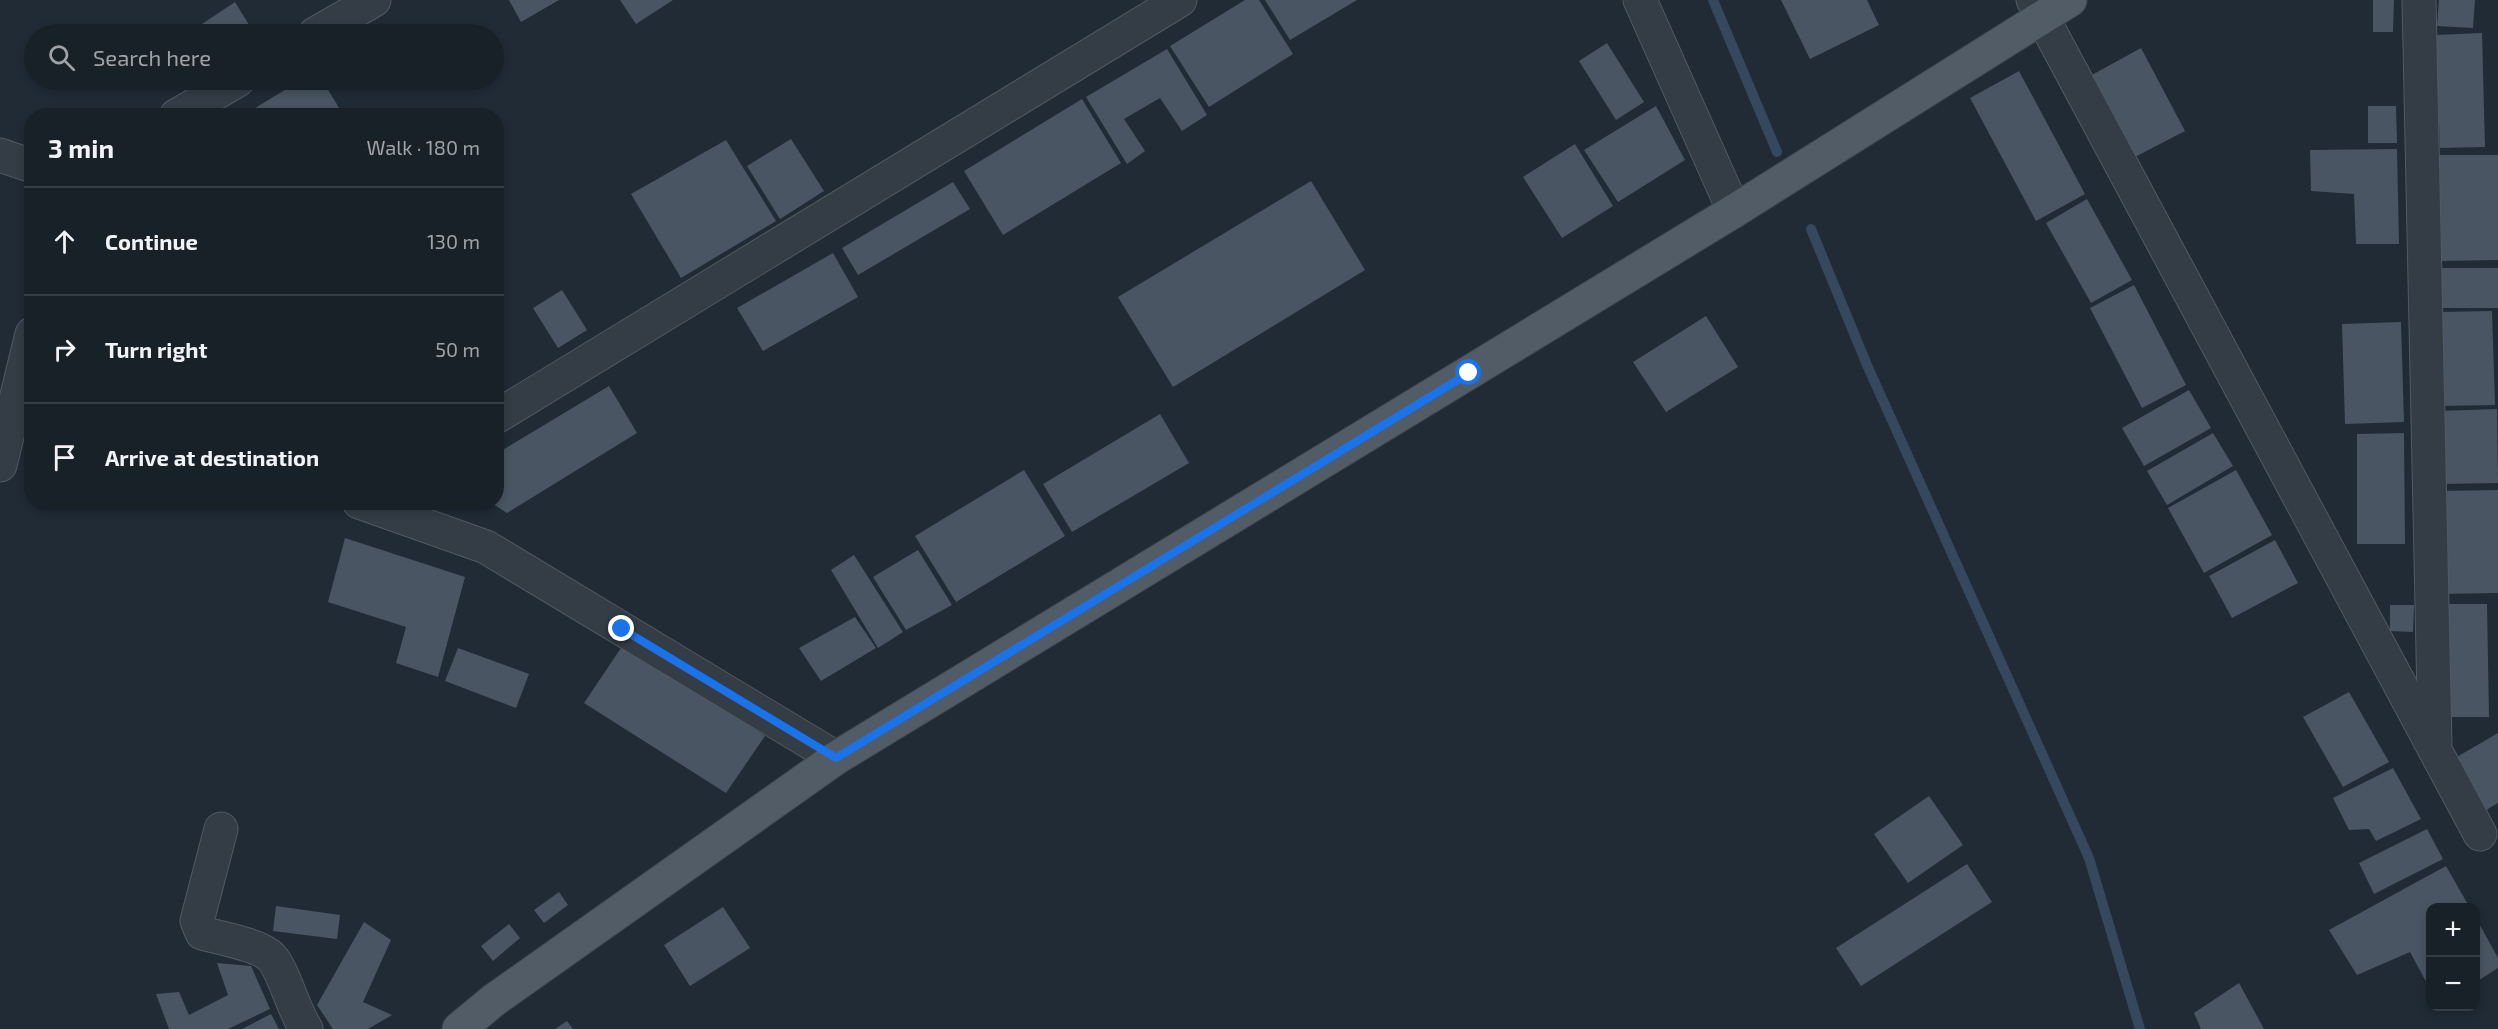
<!DOCTYPE html>
<meta charset="utf-8">
<style>
:root{--surface:#182028;--page:#252d34;--text:#f1f3f6;--muted:#9fa3a8;--line:#363e45}
body{margin:0;font-family:"Exo 2",sans-serif;background:var(--page);color:var(--text)}
.controls{position:absolute;right:18px;bottom:18px;display:grid;overflow:hidden;border-radius:12px;box-shadow:0 3px 9px #0003}
.controls button{width:54px;height:54px;display:grid;place-items:center;padding:0;border:0;border-bottom:2px solid var(--line);background:var(--surface);color:var(--text);font:30px sans-serif}
.stop{position:absolute;width:18px;height:18px;margin:-14px;border:4px solid #1a73e8;border-radius:50%;background:#fff}
.stop.end{background:#1a73e8;border-color:#fff;box-shadow:0 2px 6px #0008}
.list{margin:0;padding:0;list-style:none}
h2{display:flex;justify-content:space-between;align-items:center;height:78px;margin:0;padding:0 24px;font-size:26px}
h2 small{font-size:20px;font-weight:400;color:var(--muted)}
.list li{display:grid;grid-template-columns:39px 1fr auto;gap:18px;align-items:center;box-sizing:border-box;height:108px;padding:0 24px;border-top:2px solid var(--line)}
.list b{display:block;font-size:22px;white-space:nowrap}
.list em{font-size:20px;font-style:normal;color:var(--muted)}
.icon{flex:none;width:33px;height:33px;fill:none;stroke:currentColor;stroke-width:2;stroke-linecap:round;stroke-linejoin:round}
.map{position:relative;flex:none;width:2498px;height:1029px;overflow:hidden}
.search{position:absolute;background:var(--surface);box-shadow:0 3px 9px #0003;left:24px;top:24px;width:480px;height:66px;display:flex;align-items:center;gap:15px;box-sizing:border-box;padding:0 21px;border-radius:33px;color:var(--muted);font-size:22px}
.panel{position:absolute;background:var(--surface);box-shadow:0 3px 9px #0003;left:24px;top:108px;width:480px;height:402px;border-radius:24px}
.map>svg:first-child{display:block}
</style>
<div class="map">
<svg width="2498" height="1029" viewBox="0 0 2498 1029">
<rect width="100%" height="100%" fill="#202b36"/>
<g fill="none" stroke-linecap="round" stroke-linejoin="round">
<path stroke="#35485d" stroke-width="10" d="M1713 0 1777 152
M1811 229 1867 365 2089 858 2140 1029"/>
</g>
<path fill="#495562" d="M509 0H559L521 22Z
M620 0H673L636 24Z
M1245 0H1259L1293 54 1209 107 1170 46Z
M1265 0H1357L1290 40Z
M1781 0H1867L1879 25 1810 59Z
M2373 0H2394L2393 32H2373Z
M2439 0H2475L2473 28 2437 26Z
M235 2 251 28 240 34H187Z
M2482 33 2485 147 2440 148 2436 35Z
M1607 43 1644 102 1616 120 1579 61Z
M2141 48 2185 131 2133 158 2090 76Z
M1167 49 1207 115 1182 131 1160 98 1124 119 1145 151 1127 164 1086 97Z
M2019 71 2085 194 2036 221 1970 98Z
M301 80H322L344 116H242Z
M1082 99 1121 163 1003 235 964 171Z
M1656 106 1685 160 1618 202 1584 150Z
M2368 106H2396L2397 143H2368Z
M791 139 824 191 780 219 747 166Z
M726 140 776 221 681 278 631 194Z
M1575 144 1613 206 1562 238 1523 177Z
M2397 149 2399 244H2356L2354 194 2311 191 2310 150Z
M2438 155H2498V260L2439 261Z
M1311 181 1365 270 1173 387 1118 297Z
M953 182 970 209 858 275 842 248Z
M2087 199 2132 280 2091 303 2046 223Z
M833 253 858 297 763 351 737 308Z
M2438 268H2498V308H2438Z
M2134 285 2186 385 2142 408 2090 308Z
M562 290 587 330 558 348 533 308Z
M2492 311 2495 405 2439 406 2437 312Z
M1706 316 1738 367 1666 412 1633 362Z
M2401 322 2404 422 2345 424 2342 324Z
M609 386 637 433 507 513 490 502H496V454Z
M2189 390 2211 428 2144 466 2122 428Z
M2497 409 2498 483 2441 484 2439 411Z
M1160 414 1189 463 1072 532 1043 484Z
M2213 433 2233 466 2167 505 2147 471Z
M2404 433 2405 544H2357V434Z
M1024 470 1065 536 956 602 915 536Z
M2236 470 2272 535 2204 573 2168 508Z
M2498 490V593L2441 594 2440 491Z
M345 538 465 577 438 677 396 663 406 627 328 602Z
M2275 540 2298 583 2232 618 2209 576Z
M918 550 952 605 906 630 873 577Z
M854 555 903 632 878 648 831 570Z
M2440 604H2487L2489 717H2442Z
M2390 605H2414L2413 632 2390 631Z
M855 617 876 648 821 681 799 648Z
M623 645 765 736 726 793 584 703Z
M458 648 529 674 516 708 445 681Z
M2349 692 2389 762 2343 787 2303 717Z
M2498 733V803L2481 813 2450 761Z
M2393 768 2421 819 2376 841 2369 829 2349 830 2333 798Z
M1929 796 1963 845 1908 883 1874 834Z
M2427 829 2443 859 2374 894 2359 863Z
M1967 864 1992 902 1861 986 1836 948Z
M2446 866 2470 908H2430V989L2410 952 2357 975 2329 930Z
M559 892 568 905 544 923 534 910Z
M276 906 340 915 337 939 273 931Z
M723 907 750 948 690 986 664 945Z
M2476 918 2498 958V968L2476 982Z
M364 922 391 940 363 1002 392 1015 368 1029H333L317 1005Z
M509 924 520 938 493 961 481 946Z
M217 963 251 966 270 1009 228 1029H169L156 994 179 992 189 1015 228 995Z
M2239 983 2264 1029H2201L2194 1013Z
M271 1014 279 1029H242Z
M567 1021 573 1029H555Z"/>
<g fill="none" stroke-linecap="round" stroke-linejoin="round">
<defs>
<path id="minor" d="M1640 0 1734 211
M2033 0 2480 834
M2419 0 2435 745
M315 34 374 0
M176 116 238 80
M0 155 32 166
M496 417 1180 0
M0 465 32 334
M359 502 486 547 836 758
M221 829 197 921 202 933C219 938 261 945 272 958 283 970 294 1011 306 1029"/>
<path id="major" d="M459 1029 494 1000 836 758 1734 211 2070 0"/>
</defs>
<use href="#minor" stroke="#515a64" stroke-width="35"/>
<use href="#major" stroke="#3d4650" stroke-width="35"/>
<use href="#minor" stroke="#343d46" stroke-width="33"/>
<use href="#major" stroke="#525c67" stroke-width="33"/>
</g>
<g fill="none" stroke-linecap="round" stroke-linejoin="round">
<path stroke="#1a73e8" stroke-width="8" d="M622 629 836 758 1469 373"/>
</g>
</svg>
<div class="controls">
<button>+</button>
<button>−</button>
</div>
<div class="stop" style="left:1469px;top:373px"></div>
<div class="stop end" style="left:622px;top:629px"></div>
<div class="search"><svg class="icon" aria-label="search" viewBox="0 0 24 24"><circle cx="10" cy="10" r="6"/><path d="M15 15l6 6"/></svg>Search here</div>
<section class="panel">
<h2>3 min<small>Walk · 180 m</small></h2>
<ul class="list">
<li><svg class="icon" aria-label="ahead" viewBox="0 0 24 24"><path d="M12 20V5M6 11l6-6 6 6"/></svg><div><b>Continue</b></div><em>130 m</em></li>
<li><svg class="icon" aria-label="right" viewBox="0 0 24 24"><path d="M7 20v-9h11M14 6l5 5-5 5"/></svg><div><b>Turn right</b></div><em>50 m</em></li>
<li><svg class="icon" aria-label="arrive" viewBox="0 0 24 24"><path d="M6 21V4h12l-3 4 3 4H6"/></svg><div><b>Arrive at destination</b></div></li>
</ul>
</section>
</div>
